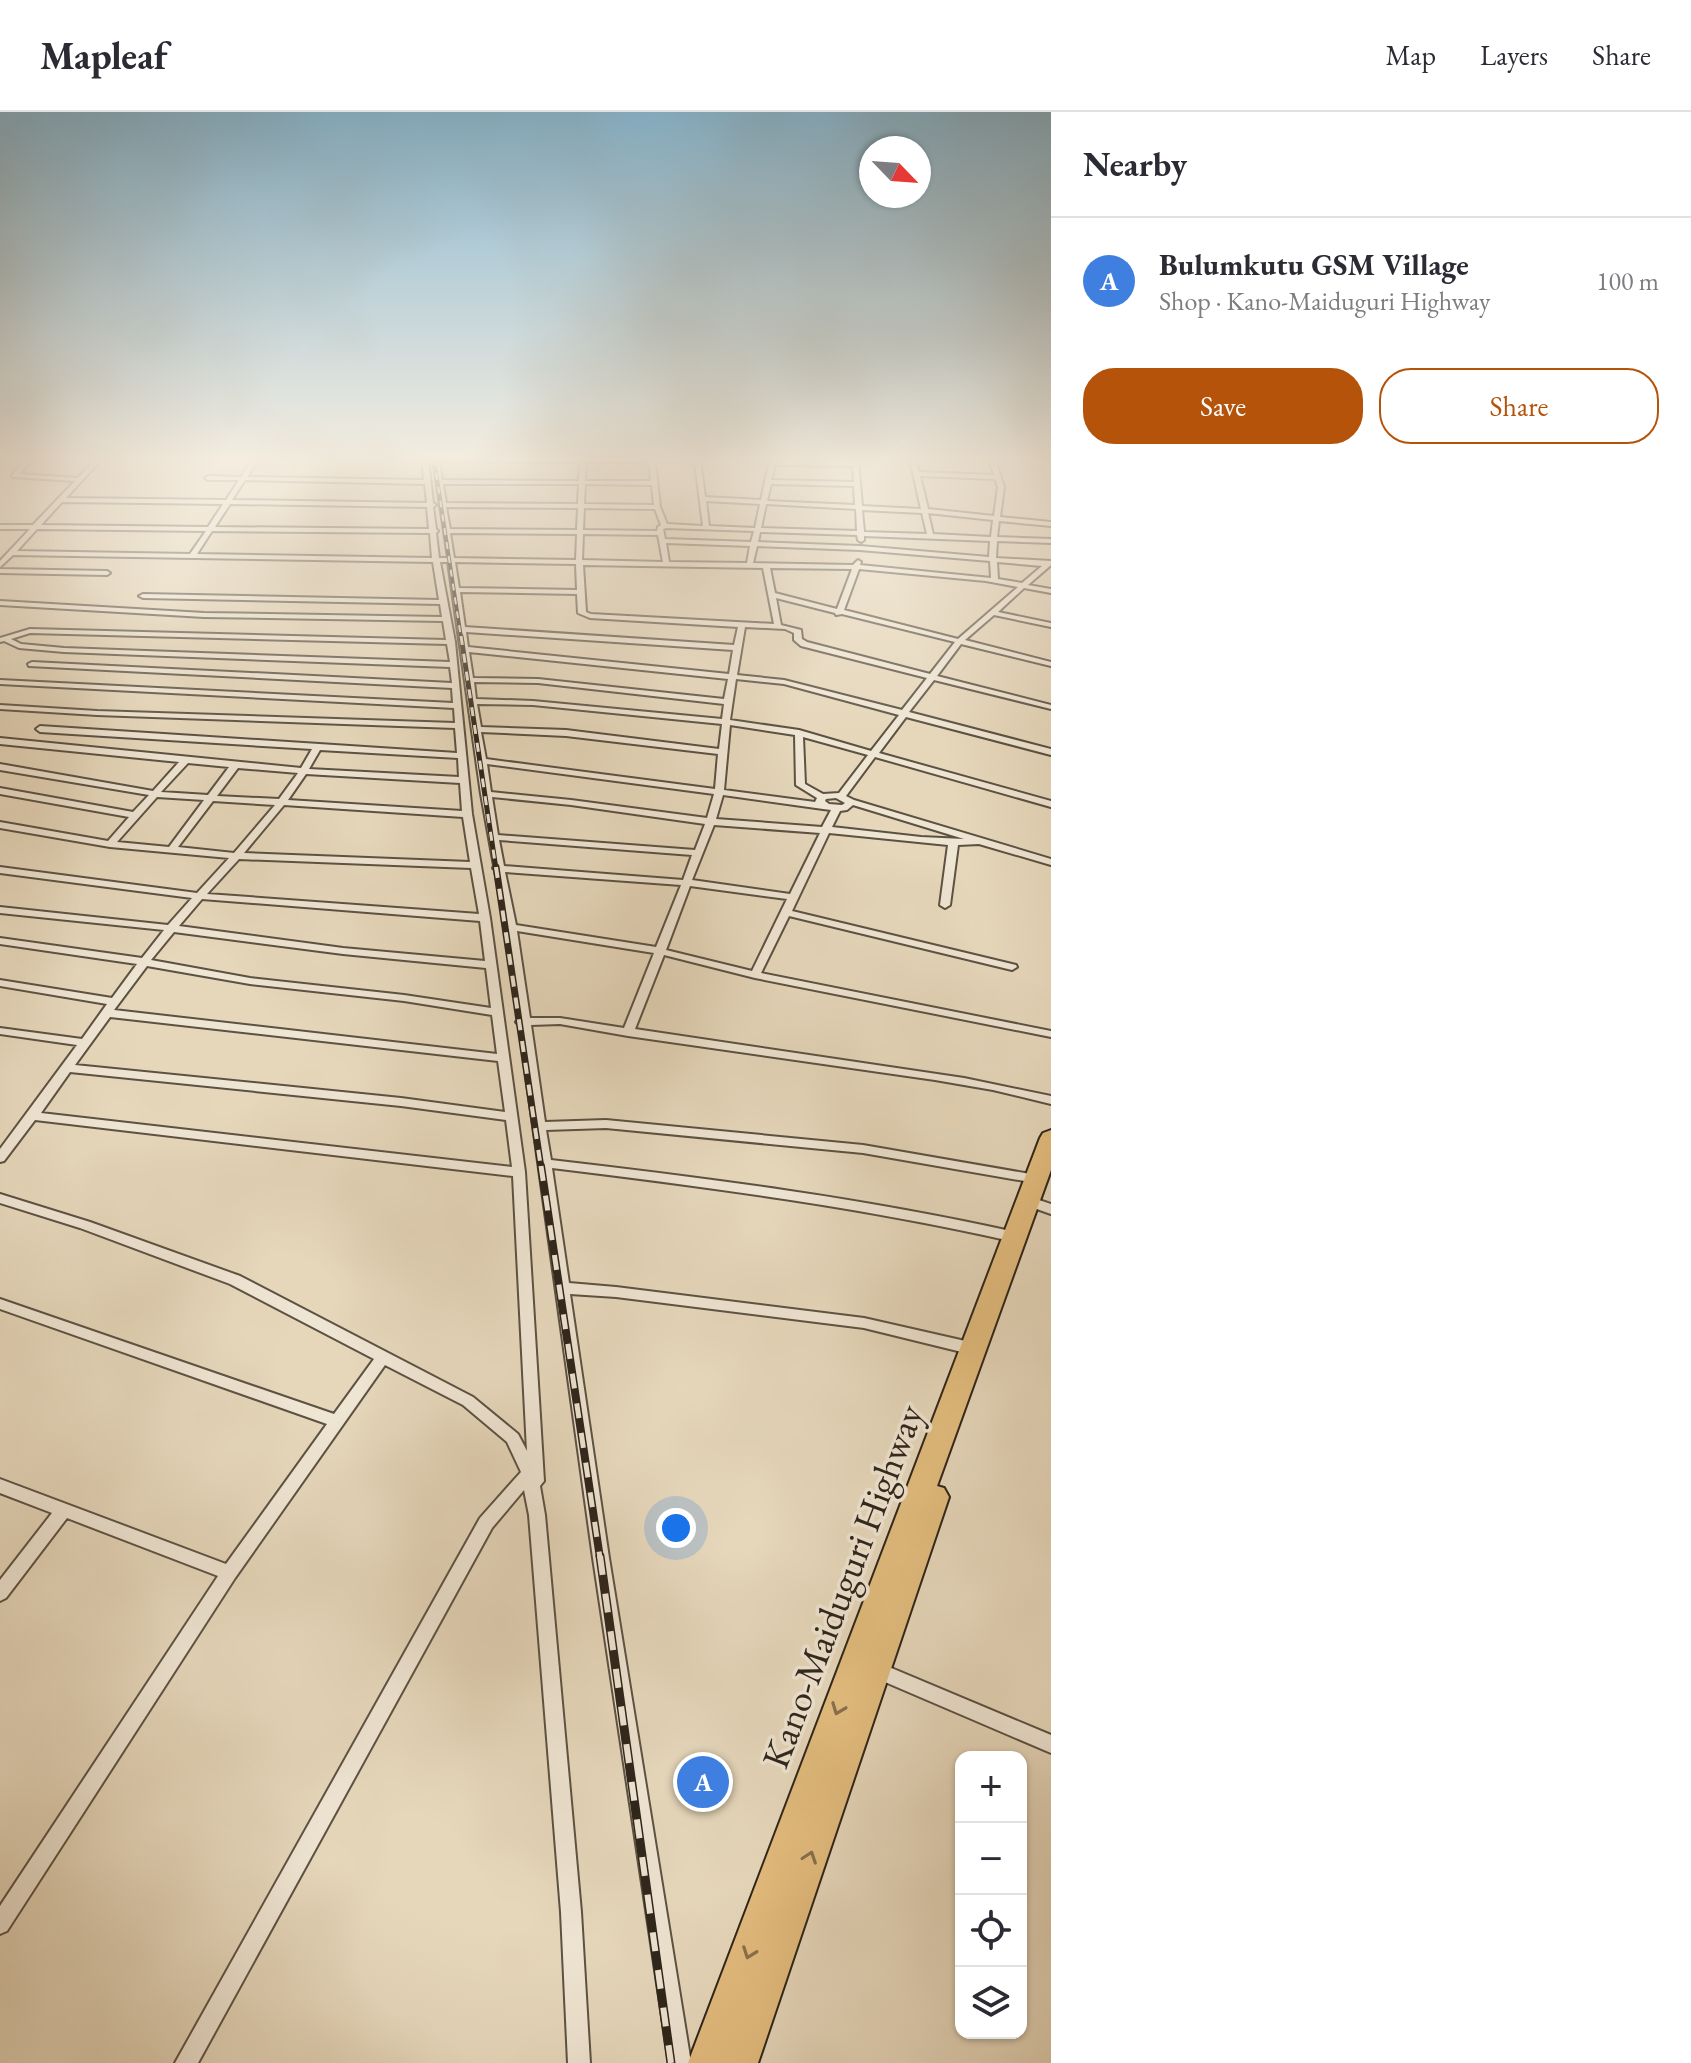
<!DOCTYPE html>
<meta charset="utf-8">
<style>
:root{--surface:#fff;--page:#f2f2f3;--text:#2b2b33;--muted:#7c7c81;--line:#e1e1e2;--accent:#b45309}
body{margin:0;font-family:"EB Garamond",serif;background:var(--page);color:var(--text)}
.controls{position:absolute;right:24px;bottom:24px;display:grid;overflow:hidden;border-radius:16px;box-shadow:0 2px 6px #0004}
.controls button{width:72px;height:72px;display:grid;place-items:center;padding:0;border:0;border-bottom:2px solid var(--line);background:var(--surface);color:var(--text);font:40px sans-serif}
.compass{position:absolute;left:859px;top:24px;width:72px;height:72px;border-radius:50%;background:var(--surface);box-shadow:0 2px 6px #0004;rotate:115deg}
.you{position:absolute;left:676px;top:1416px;width:28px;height:28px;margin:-20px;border:6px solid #fff;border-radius:50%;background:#1a73e8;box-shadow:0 0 0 12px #1a73e833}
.badge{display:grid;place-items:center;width:52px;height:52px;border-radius:50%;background:var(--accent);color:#fff;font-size:26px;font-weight:700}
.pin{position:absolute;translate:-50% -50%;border:4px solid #fff;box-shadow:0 2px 8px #0006}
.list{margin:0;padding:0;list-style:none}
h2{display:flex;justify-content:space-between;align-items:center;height:104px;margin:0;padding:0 32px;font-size:34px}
h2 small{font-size:26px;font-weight:400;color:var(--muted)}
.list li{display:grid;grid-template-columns:52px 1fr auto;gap:24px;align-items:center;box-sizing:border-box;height:128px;padding:0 32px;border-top:2px solid var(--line)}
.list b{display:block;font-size:30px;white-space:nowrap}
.list p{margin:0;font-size:26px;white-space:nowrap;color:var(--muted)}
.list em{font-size:26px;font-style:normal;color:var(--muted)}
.actions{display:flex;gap:16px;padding:24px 32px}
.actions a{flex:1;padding:18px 0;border:2px solid var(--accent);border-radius:32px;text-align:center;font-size:28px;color:var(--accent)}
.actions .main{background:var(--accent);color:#fff}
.icon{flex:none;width:44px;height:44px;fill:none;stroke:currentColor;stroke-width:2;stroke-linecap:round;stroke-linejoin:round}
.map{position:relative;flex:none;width:1051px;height:1951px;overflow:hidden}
header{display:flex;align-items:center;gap:48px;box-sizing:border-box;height:112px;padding:0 40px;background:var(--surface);border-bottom:2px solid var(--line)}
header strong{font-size:38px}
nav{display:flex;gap:44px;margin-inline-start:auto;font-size:28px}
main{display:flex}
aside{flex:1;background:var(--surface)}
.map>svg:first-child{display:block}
</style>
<header>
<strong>Mapleaf</strong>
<nav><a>Map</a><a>Layers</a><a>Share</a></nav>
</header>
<main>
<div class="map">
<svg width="1051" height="1951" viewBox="0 0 1051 1951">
<rect width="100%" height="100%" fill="#e6d7bb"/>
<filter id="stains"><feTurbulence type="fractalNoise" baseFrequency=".0025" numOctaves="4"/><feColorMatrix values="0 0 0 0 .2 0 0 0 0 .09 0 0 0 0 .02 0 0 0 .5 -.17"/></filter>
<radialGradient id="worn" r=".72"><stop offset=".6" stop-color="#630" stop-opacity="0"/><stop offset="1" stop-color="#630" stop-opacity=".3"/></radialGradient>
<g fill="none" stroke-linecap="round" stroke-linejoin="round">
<defs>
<path id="street" d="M27 347H34L19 362 78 366 96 347H102L66 386 226 388 239 368H208L205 366 208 364 241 365 253 347H259L247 365 424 368 422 347H428L433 391 436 393 433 395 436 417 438 419 436 421 439 446H448L433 347H700L705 385 761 388 770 347H776L775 349 852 350V347H858L862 394 921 397 910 347H916L919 360 994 363 989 347H995L1004 375 1000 405 1051 410V414L999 409 997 425 1051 427V431L997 429 996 446 1051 449V453L1028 473 1051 477V481L1024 476 998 500 1051 511V515L994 503 965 528 1051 550V554L961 532 937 564 1051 593V597L934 568 909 600 1051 637V643L906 605 879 641 1051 689V695L875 645 846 684 854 688 1051 747V753L979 732 958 733 950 793 945 796 940 793 948 733 829 721 792 799 1016 853 1017 855 1012 858 789 804 761 861 1051 919V925L755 866 664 843 635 917 964 966 1051 984V992L993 978 935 968 628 924 560 912 531 913 545 1010 606 1008 863 1033 1036 1063 1042 1067 1036 1071 863 1041 606 1016 546 1018 551 1048C706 1066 862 1086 1015 1120L1020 1122 1022 1125 1020 1128 1015 1130C862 1095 707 1075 552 1056L569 1171 616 1175 864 1206 974 1231 979 1233 981 1237 979 1241 974 1243 864 1216 616 1185 570 1182 609 1446 691 1951H669L593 1446 519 913 516 910 519 907 506 815 495 758 493 756 494 754 481 682 448 450H440L455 530 472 702 490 806 525 1060 544 1369 540 1374 545 1403 581 1800 590 1951H568L561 1800 529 1403 524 1378 492 1416 198 1951H175L480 1406 521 1360 507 1330 463 1293 385 1253 235 1466 7 1819 0 1822V1794L218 1464 67 1406 6 1486 0 1489V1468L52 1401 0 1381V1367L226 1452 327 1312 0 1197V1187L334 1302 374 1247 230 1172 80 1116 0 1091V1082L90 1110 240 1164 473 1285 518 1322 527 1339 513 1064 35 1008 4 1049 0 1050V1037L77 933 0 922V916L82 927 107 892 0 874V868L112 886 137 852 0 832V826L142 846 164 818 0 801V795L168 813 192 786 0 761V755L197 781 229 746 110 735 0 716V710L108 729 129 705 0 682V676L133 700 149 683 0 658V652L153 679 179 650 0 632V626L301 656 312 637 40 620 36 617 40 614 457 641 455 616 97 603 0 597V593L97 599 455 611 454 596 0 572V568L453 591 452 576 29 554 28 552 32 550 452 571 450 555 64 540 19 536 4 529 0 530V526L30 517 446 528 443 509 204 505 0 493V489L204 501 442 505 440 492 143 486 139 484 143 482 439 488 433 450 13 443 0 455V449L30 417H0V413H33L75 369 12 365V363ZM439 349 580 350 579 369 442 368ZM586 350H649L651 369H585ZM655 350 695 351 703 414 667 412 660 395ZM775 353 853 354 854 370 771 368ZM920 364 995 367 998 375 994 404 928 397ZM245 368 425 372 427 391 232 388ZM443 372H579L578 392 446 391ZM585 372 652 373 654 393 584 392ZM771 372 854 374 855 393 767 389ZM706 389 760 392 755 416 709 414ZM62 390 223 392 208 415 41 413ZM230 392 427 395 429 417 215 415ZM766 392 856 397 857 419 761 416ZM446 395 578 396 577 418 450 417ZM584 396 655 397 661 413 658 415 657 419 583 418ZM862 398 922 401 927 422 864 420ZM928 401 993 408 991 425 933 422ZM666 416 754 419 751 430 665 427 663 417ZM37 417 206 419 190 442 17 439ZM212 419 430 421 432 446 197 442ZM760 420 857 423 858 428 861 430 864 428V424L990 429 989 445 860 434 758 430ZM450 421 577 422 576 448 454 446ZM583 422 658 423 663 450 582 448ZM666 431 750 434 747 451 669 450ZM757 434 860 438 990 449 991 466 860 453 861 450 858 448 853 453 753 451ZM455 450 576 452 577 478 459 476ZM997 450 1042 454 1022 471 998 467ZM583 453 763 456 774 512 591 502 586 500ZM770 456 852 457 837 497 775 481ZM859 457 986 469 1018 475 958 527 844 498ZM460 480 577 482 578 501 590 506 738 515 734 533 465 515ZM776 486 835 501 836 503 842 502 955 530 930 562 807 530 802 527 801 518 781 513ZM745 515 785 517 794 521V528L801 534 927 566 902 598 784 568 737 563ZM466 520 733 538 729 562 468 535ZM30 521 447 532 450 550 64 536 21 532 11 527ZM469 540 728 567 724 587 538 567 473 566ZM736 567 784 572 899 603 871 639 799 618 730 608ZM474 570 538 571 724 592 722 607 533 589 476 587ZM477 592 533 593 722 612 719 637 566 618 481 615ZM730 613 795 623 796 673 817 686 815 690 724 678ZM481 620 566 624 718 642 715 677 486 647ZM803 625 868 643 839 681 823 682 805 672ZM320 638 458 646 459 665 309 657ZM188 651 229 655 208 683 161 680ZM487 652 714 682 707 706 571 688 491 680ZM238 656 298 661 279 687 217 684ZM306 662 460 671 462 699 288 688ZM723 683 823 697 831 698 822 715 716 707ZM157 685 204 688 169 735 117 730ZM492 685 571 693 705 712 695 738 498 723ZM836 686 845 691 842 693 829 692 825 689 826 687ZM213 689 275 693 234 741 178 735ZM284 693 463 705 470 750 244 741ZM853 693 964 727 921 725 832 715 840 699 847 698ZM714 713 820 721 790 782 692 768ZM499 728 692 743 683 768 504 754ZM239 747 471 756 479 802 207 782ZM505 760 681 773 656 835 516 813ZM690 774 787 787 752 859 666 838ZM202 787 480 809 485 849 343 836 179 814ZM517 819 654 841 624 916 560 906H530ZM174 820 343 842 486 856 491 896 404 883 250 866 151 848ZM147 854 250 872 404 889 492 903 497 942 114 898ZM110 905 498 949 505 1000 401 986 75 953ZM70 960 401 994 506 1008 512 1055 41 1001Z
M0 457 107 459 110 461 107 463 0 461Z
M1039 1088 1051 1092V1102L1034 1096 1032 1093 1034 1090Z
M877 1550 1051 1623V1641L871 1564 868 1558 871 1552Z"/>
<path id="highway" d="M1051 1018V1058L937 1374 944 1376 949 1385 758 1951H688L1040 1026 1043 1021Z"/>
</defs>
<use href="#street" stroke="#5c5243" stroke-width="4"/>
<use href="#highway" stroke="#2e251b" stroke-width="4"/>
<use href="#street" fill="#efe5d3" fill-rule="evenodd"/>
<use href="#highway" fill="#e3bc7e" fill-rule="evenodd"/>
<defs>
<path id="rail-far4" d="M434 347 461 526"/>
<path id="rail-far3" d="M461 524 496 757"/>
<path id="rail-far2" d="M496 755 541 1056"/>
<path id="rail-far1" d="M541 1054 600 1446"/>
<path id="rail" d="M600 1444 671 1951"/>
</defs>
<use href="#rail-far4" stroke="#2e251b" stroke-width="4"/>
<use href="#rail-far3" stroke="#2e251b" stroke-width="5"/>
<use href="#rail-far2" stroke="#2e251b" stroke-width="7"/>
<use href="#rail-far1" stroke="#2e251b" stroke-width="8"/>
<use href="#rail" stroke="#2e251b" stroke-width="9"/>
<use href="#rail-far4" stroke="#efe5d3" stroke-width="2" stroke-dasharray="7" stroke-linecap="butt"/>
<use href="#rail-far3" stroke="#efe5d3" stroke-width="3" stroke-dasharray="9" stroke-linecap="butt"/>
<use href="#rail-far2" stroke="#efe5d3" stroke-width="4" stroke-dasharray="11" stroke-linecap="butt"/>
<use href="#rail-far1" stroke="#efe5d3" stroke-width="5" stroke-dasharray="15" stroke-linecap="butt"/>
<use href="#rail" stroke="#efe5d3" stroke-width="6" stroke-dasharray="19" stroke-linecap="butt"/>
</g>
<defs><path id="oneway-chevron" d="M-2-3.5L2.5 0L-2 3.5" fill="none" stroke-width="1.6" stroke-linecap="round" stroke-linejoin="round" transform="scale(2)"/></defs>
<g stroke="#88704c">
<use href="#oneway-chevron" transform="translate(838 1597) rotate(111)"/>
<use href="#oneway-chevron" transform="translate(810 1745) rotate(-71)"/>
<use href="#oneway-chevron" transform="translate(749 1841) rotate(110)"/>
</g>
<linearGradient id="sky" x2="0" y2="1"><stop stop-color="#87b6d0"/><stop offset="0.56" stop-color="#f4ede0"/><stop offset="1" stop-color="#f4ede0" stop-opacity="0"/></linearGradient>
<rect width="1051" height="620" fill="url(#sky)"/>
<g text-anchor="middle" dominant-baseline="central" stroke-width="7" stroke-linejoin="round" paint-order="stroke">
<g font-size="38" fill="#2e251b" stroke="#efe5d3">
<text transform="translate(842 1474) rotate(-69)">Kano-Maiduguri Highway</text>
</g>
</g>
<rect width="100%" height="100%" filter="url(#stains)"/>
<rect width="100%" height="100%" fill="url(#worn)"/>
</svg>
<div class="controls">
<button>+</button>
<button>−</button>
<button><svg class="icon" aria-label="locate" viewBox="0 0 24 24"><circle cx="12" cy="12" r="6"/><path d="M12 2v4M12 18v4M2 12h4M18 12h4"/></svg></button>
<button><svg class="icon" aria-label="layers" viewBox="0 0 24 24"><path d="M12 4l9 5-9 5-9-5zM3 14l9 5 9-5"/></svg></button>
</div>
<svg class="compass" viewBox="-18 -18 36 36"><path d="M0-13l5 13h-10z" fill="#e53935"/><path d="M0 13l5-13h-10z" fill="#7c7c81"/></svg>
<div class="you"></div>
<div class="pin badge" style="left:703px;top:1670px;background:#3f7fe0">A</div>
</div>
<aside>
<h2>Nearby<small></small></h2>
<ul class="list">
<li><span class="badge" style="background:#3f7fe0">A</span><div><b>Bulumkutu GSM Village</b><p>Shop · Kano-Maiduguri Highway</p></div><em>100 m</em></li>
</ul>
<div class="actions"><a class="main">Save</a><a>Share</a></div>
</aside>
</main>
